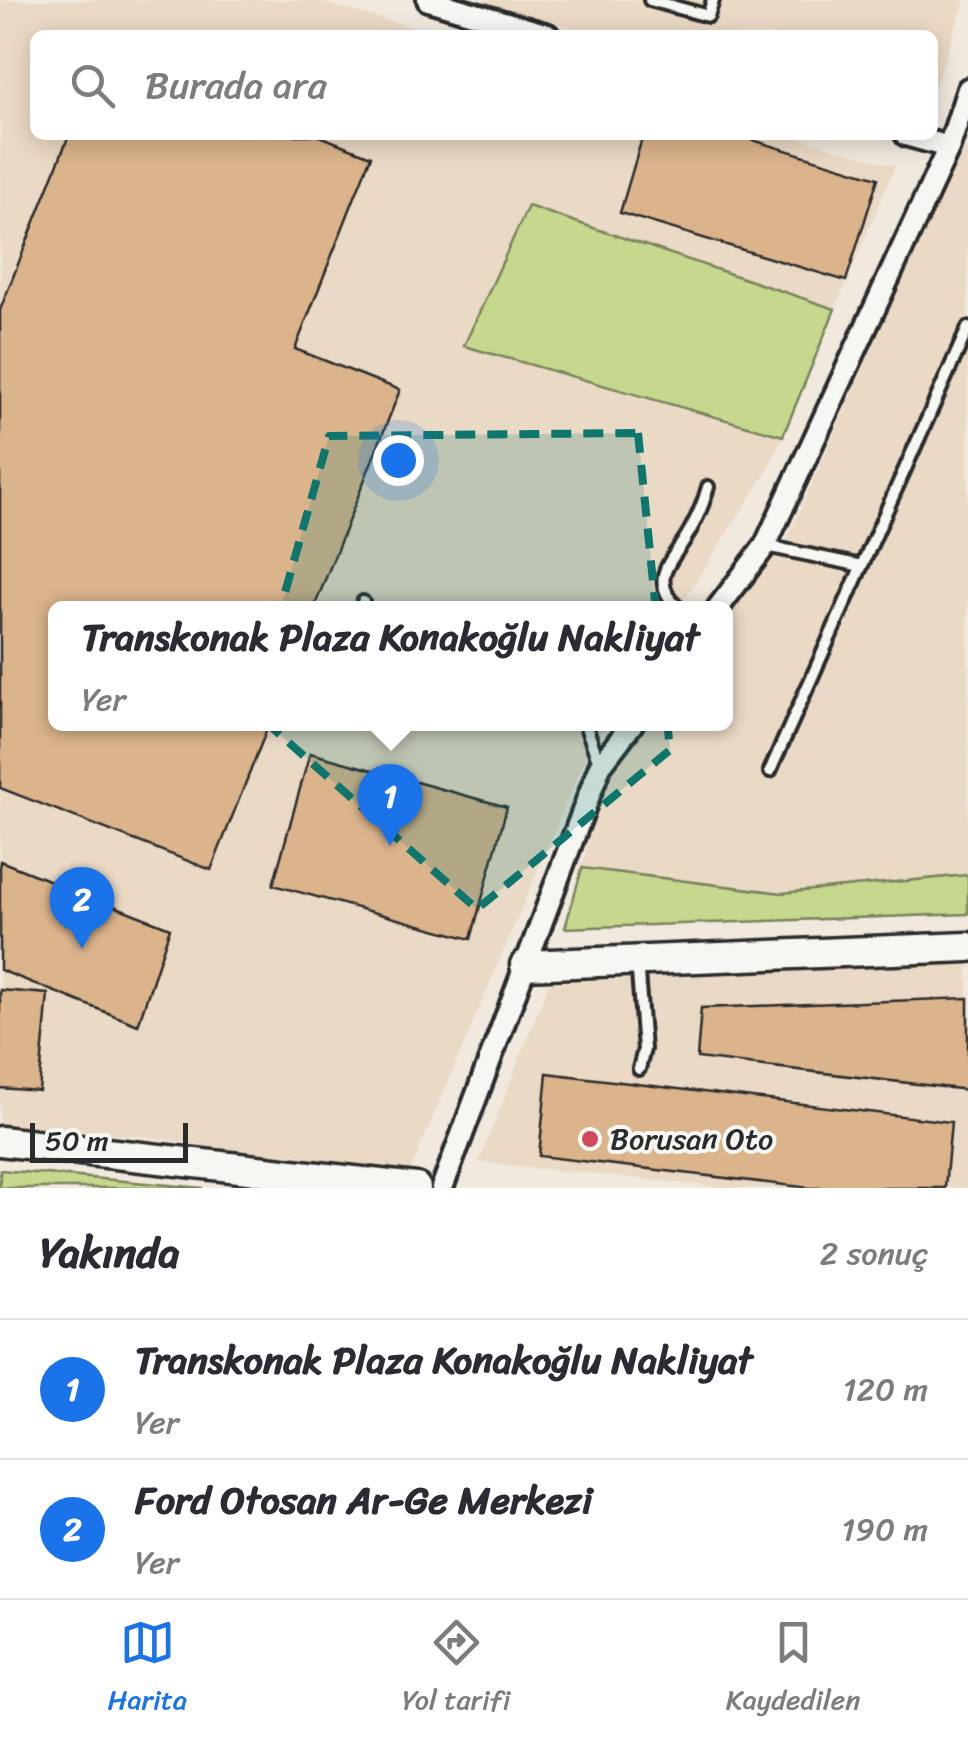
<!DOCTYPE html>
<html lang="tr">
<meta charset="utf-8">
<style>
:root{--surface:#fff;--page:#f7f7f7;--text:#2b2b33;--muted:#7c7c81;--line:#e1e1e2;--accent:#1a73e8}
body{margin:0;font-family:Sriracha,sans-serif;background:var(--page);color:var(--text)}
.scale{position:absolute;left:30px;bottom:25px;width:158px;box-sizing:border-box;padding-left:10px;border:5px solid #2b2b2b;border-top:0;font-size:28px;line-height:35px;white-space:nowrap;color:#2b2b2b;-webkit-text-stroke:8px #f6f6f2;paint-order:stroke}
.you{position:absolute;left:398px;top:460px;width:35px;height:35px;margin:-25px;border:8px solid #fff;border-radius:50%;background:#1a73e8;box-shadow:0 0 0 15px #1a73e833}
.badge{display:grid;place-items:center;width:65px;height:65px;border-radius:50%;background:var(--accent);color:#fff;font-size:32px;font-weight:700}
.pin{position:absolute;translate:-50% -82px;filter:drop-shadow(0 2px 5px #0008)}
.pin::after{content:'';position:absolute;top:52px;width:35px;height:30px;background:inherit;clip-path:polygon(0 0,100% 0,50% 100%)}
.popup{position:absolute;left:48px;top:601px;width:685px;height:130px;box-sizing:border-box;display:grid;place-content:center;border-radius:15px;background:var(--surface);filter:drop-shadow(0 2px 8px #0005);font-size:32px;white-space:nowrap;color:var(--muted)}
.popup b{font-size:38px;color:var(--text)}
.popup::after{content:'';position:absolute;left:50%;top:100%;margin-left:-20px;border:20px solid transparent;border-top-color:var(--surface)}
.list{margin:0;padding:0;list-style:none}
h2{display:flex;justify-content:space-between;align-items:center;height:130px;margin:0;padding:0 40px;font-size:42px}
h2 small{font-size:32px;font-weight:400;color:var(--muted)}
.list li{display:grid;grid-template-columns:65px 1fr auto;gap:30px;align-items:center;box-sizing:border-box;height:140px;padding:0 40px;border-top:2px solid var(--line)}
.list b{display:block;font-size:38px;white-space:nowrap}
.list p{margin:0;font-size:32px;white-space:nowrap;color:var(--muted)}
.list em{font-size:32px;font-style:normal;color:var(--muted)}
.icon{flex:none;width:55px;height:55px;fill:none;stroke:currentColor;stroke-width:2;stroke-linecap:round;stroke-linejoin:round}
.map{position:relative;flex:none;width:968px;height:1188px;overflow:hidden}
.search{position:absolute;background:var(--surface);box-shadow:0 5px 25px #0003;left:30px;right:30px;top:30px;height:110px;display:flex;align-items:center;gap:25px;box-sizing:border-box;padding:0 35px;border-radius:15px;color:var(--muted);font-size:38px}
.sheet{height:410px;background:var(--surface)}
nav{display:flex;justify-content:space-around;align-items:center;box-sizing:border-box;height:140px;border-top:2px solid var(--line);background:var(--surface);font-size:28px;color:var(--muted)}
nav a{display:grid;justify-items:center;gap:5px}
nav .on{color:var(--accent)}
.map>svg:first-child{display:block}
</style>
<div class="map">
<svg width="968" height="1188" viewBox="0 0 968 1188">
<rect width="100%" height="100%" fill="#f1e9de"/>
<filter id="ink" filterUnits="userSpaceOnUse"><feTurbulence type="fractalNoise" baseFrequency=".01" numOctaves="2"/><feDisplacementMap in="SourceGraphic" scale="20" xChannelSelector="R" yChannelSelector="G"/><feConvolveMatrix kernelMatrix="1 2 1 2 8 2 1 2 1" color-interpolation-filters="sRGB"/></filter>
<g filter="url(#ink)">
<path fill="#ead9c5" d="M0 0H313L440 35H35V135H788L895 166 835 309 528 206 464 346 783 436 766 473 679 608H55V724H606L588 752 408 1176 141 1136 0 1125Z
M476 0H965L933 94V35H597Z
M962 148 968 149V875L782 893 582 868 603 780 646 724H725V620L787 539Z
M968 963V1188H727L479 1162 549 983Z"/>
<path fill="#c5d88d" stroke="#78825c" stroke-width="2.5" d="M528 206 835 309 783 436 464 346Z
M582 868 782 893 968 875V914L565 928Z
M0 1170 203 1188H0Z"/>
<path fill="#dbb48c" stroke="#2b2b2b" stroke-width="2.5" d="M69 135H317L371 156 295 349 400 390 314 608H55V724H269L211 870 0 788V310Z
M643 135H736L878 178 846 281 620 213Z
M310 753 507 807 471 939 273 885Z
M0 861 170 928 138 1025 0 970Z
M0 990 48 994 39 1091 0 1088Z
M968 998V1090L697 1058 701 1008Z
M547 1073 951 1122 945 1188H810L539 1156Z"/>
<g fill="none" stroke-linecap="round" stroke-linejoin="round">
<defs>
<path id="service" d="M650 0 708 16 713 0
M766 546 862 566
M361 608 363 602
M678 608C650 581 668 565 685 539 695 523 703 505 708 487
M585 724 600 765
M770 771 968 328
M637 960 644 1049 639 1069"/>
<path id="minor" d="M428 0 548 35
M906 135 949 147 968 89
M718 608 765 546 949 147
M442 1188 600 766 632 724"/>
<path id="secondary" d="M525 965 968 947
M0 1141 416 1188"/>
</defs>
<use href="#service" stroke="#2b2b2b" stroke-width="18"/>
<use href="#minor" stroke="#2b2b2b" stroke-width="28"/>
<use href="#secondary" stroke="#2b2b2b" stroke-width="35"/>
<use href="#service" stroke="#f6f6f2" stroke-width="10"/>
<use href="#minor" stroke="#f6f6f2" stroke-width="20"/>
<use href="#secondary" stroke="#f6f6f2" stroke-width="28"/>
</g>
</g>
<path fill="#0f766e" fill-opacity="0.2" stroke="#0f766e" stroke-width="8" stroke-dasharray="20 12" stroke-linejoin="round" d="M638 433 670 750 477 909 252 710 329 436Z"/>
<circle fill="#d1495b" stroke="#f6f6f2" stroke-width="4" cx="590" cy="1139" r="10"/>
<g text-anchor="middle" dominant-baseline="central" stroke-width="8" stroke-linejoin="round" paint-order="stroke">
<g font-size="30" fill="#2b2b2b" stroke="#f6f6f2" text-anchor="start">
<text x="610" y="1139">Borusan Oto</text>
</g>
</g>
</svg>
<div class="scale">50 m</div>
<div class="you"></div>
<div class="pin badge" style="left:390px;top:846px">1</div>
<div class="popup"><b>Transkonak Plaza Konakoğlu Nakliyat</b>Yer</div>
<div class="pin badge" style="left:82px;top:949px">2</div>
<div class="search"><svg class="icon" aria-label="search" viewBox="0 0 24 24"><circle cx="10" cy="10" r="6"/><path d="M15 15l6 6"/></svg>Burada ara</div>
</div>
<section class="sheet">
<h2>Yakında<small>2 sonuç</small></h2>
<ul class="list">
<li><span class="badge">1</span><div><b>Transkonak Plaza Konakoğlu Nakliyat</b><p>Yer</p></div><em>120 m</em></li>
<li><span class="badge">2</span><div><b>Ford Otosan Ar-Ge Merkezi</b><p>Yer</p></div><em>190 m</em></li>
</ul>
</section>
<nav>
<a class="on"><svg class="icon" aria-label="map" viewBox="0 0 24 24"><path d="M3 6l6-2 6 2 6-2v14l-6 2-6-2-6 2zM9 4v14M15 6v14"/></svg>Harita</a>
<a><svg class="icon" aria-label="directions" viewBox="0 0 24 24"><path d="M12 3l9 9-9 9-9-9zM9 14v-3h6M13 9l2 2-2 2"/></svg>Yol tarifi</a>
<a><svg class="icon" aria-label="saved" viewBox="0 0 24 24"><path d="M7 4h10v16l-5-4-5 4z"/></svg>Kaydedilen</a>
</nav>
